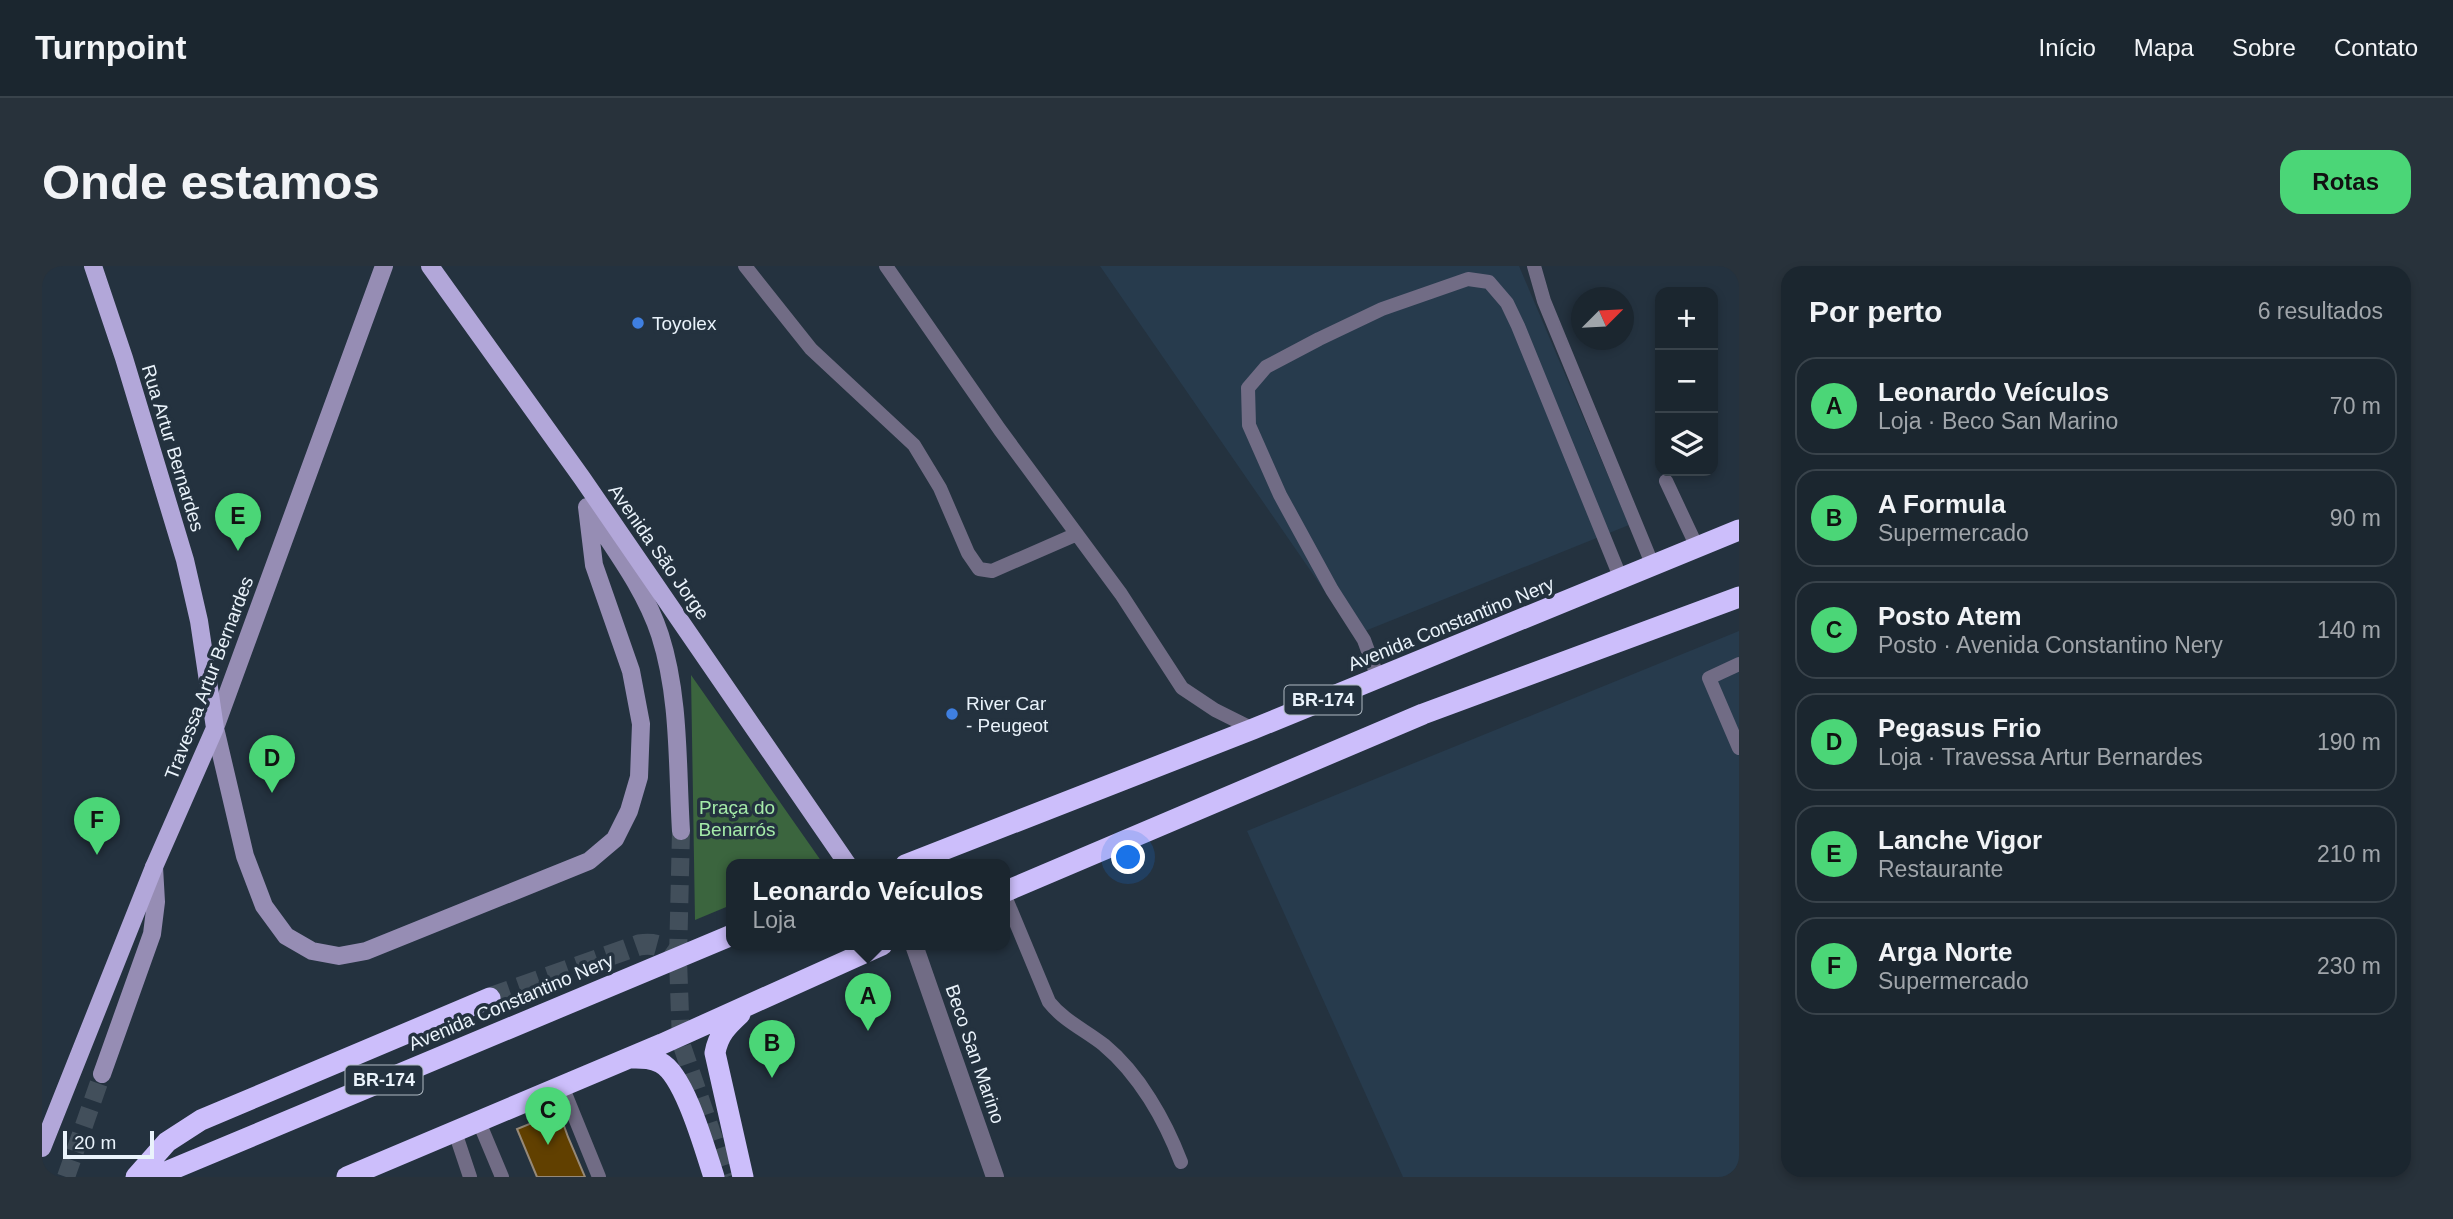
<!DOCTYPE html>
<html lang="pt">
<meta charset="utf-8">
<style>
:root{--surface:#1b262f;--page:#28323b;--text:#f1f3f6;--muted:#a0a5aa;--line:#39434b;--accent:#4bd677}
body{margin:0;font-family:Helvetica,sans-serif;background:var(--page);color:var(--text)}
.controls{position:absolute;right:21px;top:21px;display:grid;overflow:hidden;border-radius:14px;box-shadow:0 4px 10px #0003}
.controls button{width:63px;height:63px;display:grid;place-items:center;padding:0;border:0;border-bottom:2px solid var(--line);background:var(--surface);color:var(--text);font:35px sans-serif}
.compass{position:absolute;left:1529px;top:21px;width:63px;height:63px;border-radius:50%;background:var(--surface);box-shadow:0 4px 10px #0003;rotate:66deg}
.scale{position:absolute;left:21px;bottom:18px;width:91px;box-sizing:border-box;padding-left:7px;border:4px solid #eaf3fb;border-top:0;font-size:19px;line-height:24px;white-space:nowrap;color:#eaf3fb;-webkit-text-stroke:5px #24323f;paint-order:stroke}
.you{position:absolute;left:1087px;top:592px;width:24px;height:24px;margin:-18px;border:5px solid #fff;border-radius:50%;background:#1a73e8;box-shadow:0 0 0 10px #1a73e833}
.badge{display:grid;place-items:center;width:46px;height:46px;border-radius:50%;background:var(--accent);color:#111;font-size:23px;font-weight:700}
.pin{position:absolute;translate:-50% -58px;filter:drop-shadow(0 2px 4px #0008)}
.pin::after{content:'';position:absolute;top:37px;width:24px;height:21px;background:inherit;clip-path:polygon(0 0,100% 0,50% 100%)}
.popup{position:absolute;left:684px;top:593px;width:284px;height:91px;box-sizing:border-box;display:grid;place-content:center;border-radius:14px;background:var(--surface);filter:drop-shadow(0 2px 5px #0005);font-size:23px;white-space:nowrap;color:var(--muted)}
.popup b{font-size:26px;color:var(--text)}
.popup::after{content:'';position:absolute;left:50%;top:100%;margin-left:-14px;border:14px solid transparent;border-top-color:var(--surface)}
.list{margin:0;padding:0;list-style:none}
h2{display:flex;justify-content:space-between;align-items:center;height:91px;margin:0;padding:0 28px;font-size:30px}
h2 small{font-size:23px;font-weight:400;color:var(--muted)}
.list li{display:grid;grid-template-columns:46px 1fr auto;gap:21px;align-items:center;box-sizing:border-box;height:98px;margin:0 14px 14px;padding:0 14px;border:2px solid var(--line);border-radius:21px}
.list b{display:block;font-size:26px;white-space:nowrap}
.list p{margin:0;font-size:23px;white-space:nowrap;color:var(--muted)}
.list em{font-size:23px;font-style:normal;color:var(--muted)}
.icon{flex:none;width:38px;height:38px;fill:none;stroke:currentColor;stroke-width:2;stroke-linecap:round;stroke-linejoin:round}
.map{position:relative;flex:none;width:1697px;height:911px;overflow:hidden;border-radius:21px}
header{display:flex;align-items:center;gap:42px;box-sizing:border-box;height:98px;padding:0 35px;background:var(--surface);border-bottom:2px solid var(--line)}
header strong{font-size:33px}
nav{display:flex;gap:38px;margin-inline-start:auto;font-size:24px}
.intro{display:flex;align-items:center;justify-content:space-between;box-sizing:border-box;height:168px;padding:0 42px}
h1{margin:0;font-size:49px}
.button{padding:18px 32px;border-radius:21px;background:var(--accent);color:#111;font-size:24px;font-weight:700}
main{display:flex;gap:42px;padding:0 42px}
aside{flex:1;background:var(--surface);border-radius:21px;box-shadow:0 4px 10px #0003}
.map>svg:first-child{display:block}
</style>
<header>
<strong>Turnpoint</strong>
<nav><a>Início</a><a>Mapa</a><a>Sobre</a><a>Contato</a></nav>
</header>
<div class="intro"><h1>Onde estamos</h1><a class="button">Rotas</a></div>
<main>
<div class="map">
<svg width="1697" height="911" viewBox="0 0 1697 911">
<rect width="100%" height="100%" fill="#24323f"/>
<path fill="#273b4d" d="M1058 0H1477L1587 259 1313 369Z
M1697 365V911H1361L1205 565Z"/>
<path fill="#3b653e" d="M649 409 782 599H690L689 639 653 654Z"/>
<path fill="#614000" stroke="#968978" stroke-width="2" d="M517 846 526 871 543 911H495L475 863Z"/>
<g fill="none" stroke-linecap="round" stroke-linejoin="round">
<path stroke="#424f5b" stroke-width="18" stroke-dasharray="18 9" stroke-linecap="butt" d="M639 565 636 693 639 777 685 911
M24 911 60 808"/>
<path stroke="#424f5b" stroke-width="21" stroke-dasharray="21 10" stroke-linecap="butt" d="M448 732 597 679C617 676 628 683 637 700"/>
<path stroke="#716c85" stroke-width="14" d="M703 0 769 83 872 179 898 222 926 287 937 303 950 305 1035 268
M844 0 958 164 1079 328 1140 422 1173 444 1211 463
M1492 0 1502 35 1611 300
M1624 215 1655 281
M1697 398 1667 412 1697 482
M1336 412 1322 374 1290 324 1238 229 1207 159 1206 122 1224 101 1277 73 1340 43 1426 13 1447 16 1465 37 1476 60 1579 313
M962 628 1007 736C1022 755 1043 764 1062 779 1097 808 1123 854 1139 896
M520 820 557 911
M437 856 460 911
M413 866 428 911"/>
<path stroke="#716c85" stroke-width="18" d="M872 679 953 911"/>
<path stroke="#968db4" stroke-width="18" d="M342 0 173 462 203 590 222 640 244 670 270 685 297 690 324 685 547 595 573 573 587 545 597 511 599 458 589 405 552 299 545 241
M546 243C572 283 603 323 618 369 638 431 635 500 639 565
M60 808 110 668 114 636 112 601"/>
<path stroke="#b2a7d9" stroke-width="18" d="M388 0 540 212 806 599
M0 882 112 601 173 462 157 355 143 294 82 92 51 0"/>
<path stroke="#ccbefb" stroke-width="21" d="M863 599 1211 463 1697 264
M962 626 1381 448 1697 331
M698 748C685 760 676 769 673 787L701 911
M587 792C598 792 609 791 619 797 643 810 663 884 672 911
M94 911 125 876 159 854 448 732
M112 911 690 669
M305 911 620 778 840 679"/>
</g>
<g fill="#3f7fe0" stroke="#24323f" stroke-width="2.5">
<circle cx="596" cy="57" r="7"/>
<circle cx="910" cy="448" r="7"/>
</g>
<g text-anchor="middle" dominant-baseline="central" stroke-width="7" stroke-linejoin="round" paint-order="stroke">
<g fill="#24323f" stroke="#afb9c3" stroke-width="2">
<rect x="1242.5" y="419.5" width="77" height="29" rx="5"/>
<rect x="303.5" y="799.5" width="77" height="29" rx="5"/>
</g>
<g font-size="18" font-weight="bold" fill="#eaf3fb">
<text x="1281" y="434">BR-174</text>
<text x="342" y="814">BR-174</text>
</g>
<g font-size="19" fill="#eaf3fb" stroke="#24323f" text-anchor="start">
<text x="610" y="57">Toyolex</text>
<text x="924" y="437">River Car<tspan x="924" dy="22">- Peugeot</tspan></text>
</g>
<g font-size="19" fill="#eaf3fb" stroke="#24323f">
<text transform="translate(131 182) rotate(73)">Rua Artur Bernardes</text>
<text transform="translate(617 286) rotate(55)">Avenida São Jorge</text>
<text transform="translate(1409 358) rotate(-22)">Avenida Constantino Nery</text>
<text transform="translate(167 412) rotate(-69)">Travessa Artur Bernardes</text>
<text transform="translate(469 736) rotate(-23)">Avenida Constantino Nery</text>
<text transform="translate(933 788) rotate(71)">Beco San Marino</text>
</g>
<g font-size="19" fill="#a5eba9" stroke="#24323f">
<text x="695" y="541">Praça do<tspan x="695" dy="22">Benarrós</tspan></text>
</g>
</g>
</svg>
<div class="controls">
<button>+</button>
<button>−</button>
<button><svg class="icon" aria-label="layers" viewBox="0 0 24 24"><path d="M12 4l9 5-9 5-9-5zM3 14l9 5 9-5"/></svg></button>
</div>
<svg class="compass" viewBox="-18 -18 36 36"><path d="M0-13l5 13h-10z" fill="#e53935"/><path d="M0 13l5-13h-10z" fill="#a0a5aa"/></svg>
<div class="scale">20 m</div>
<div class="you"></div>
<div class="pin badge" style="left:826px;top:765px">A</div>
<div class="popup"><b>Leonardo Veículos</b>Loja</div>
<div class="pin badge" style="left:730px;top:812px">B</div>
<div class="pin badge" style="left:506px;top:879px">C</div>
<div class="pin badge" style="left:230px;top:527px">D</div>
<div class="pin badge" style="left:196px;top:285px">E</div>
<div class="pin badge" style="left:55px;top:589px">F</div>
</div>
<aside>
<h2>Por perto<small>6 resultados</small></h2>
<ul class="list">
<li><span class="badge">A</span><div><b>Leonardo Veículos</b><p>Loja · Beco San Marino</p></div><em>70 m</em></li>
<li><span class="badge">B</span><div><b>A Formula</b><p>Supermercado</p></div><em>90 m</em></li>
<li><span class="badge">C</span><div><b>Posto Atem</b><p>Posto · Avenida Constantino Nery</p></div><em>140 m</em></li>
<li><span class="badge">D</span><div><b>Pegasus Frio</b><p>Loja · Travessa Artur Bernardes</p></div><em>190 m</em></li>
<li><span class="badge">E</span><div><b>Lanche Vigor</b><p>Restaurante</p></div><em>210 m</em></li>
<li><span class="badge">F</span><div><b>Arga Norte</b><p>Supermercado</p></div><em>230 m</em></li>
</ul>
</aside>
</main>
